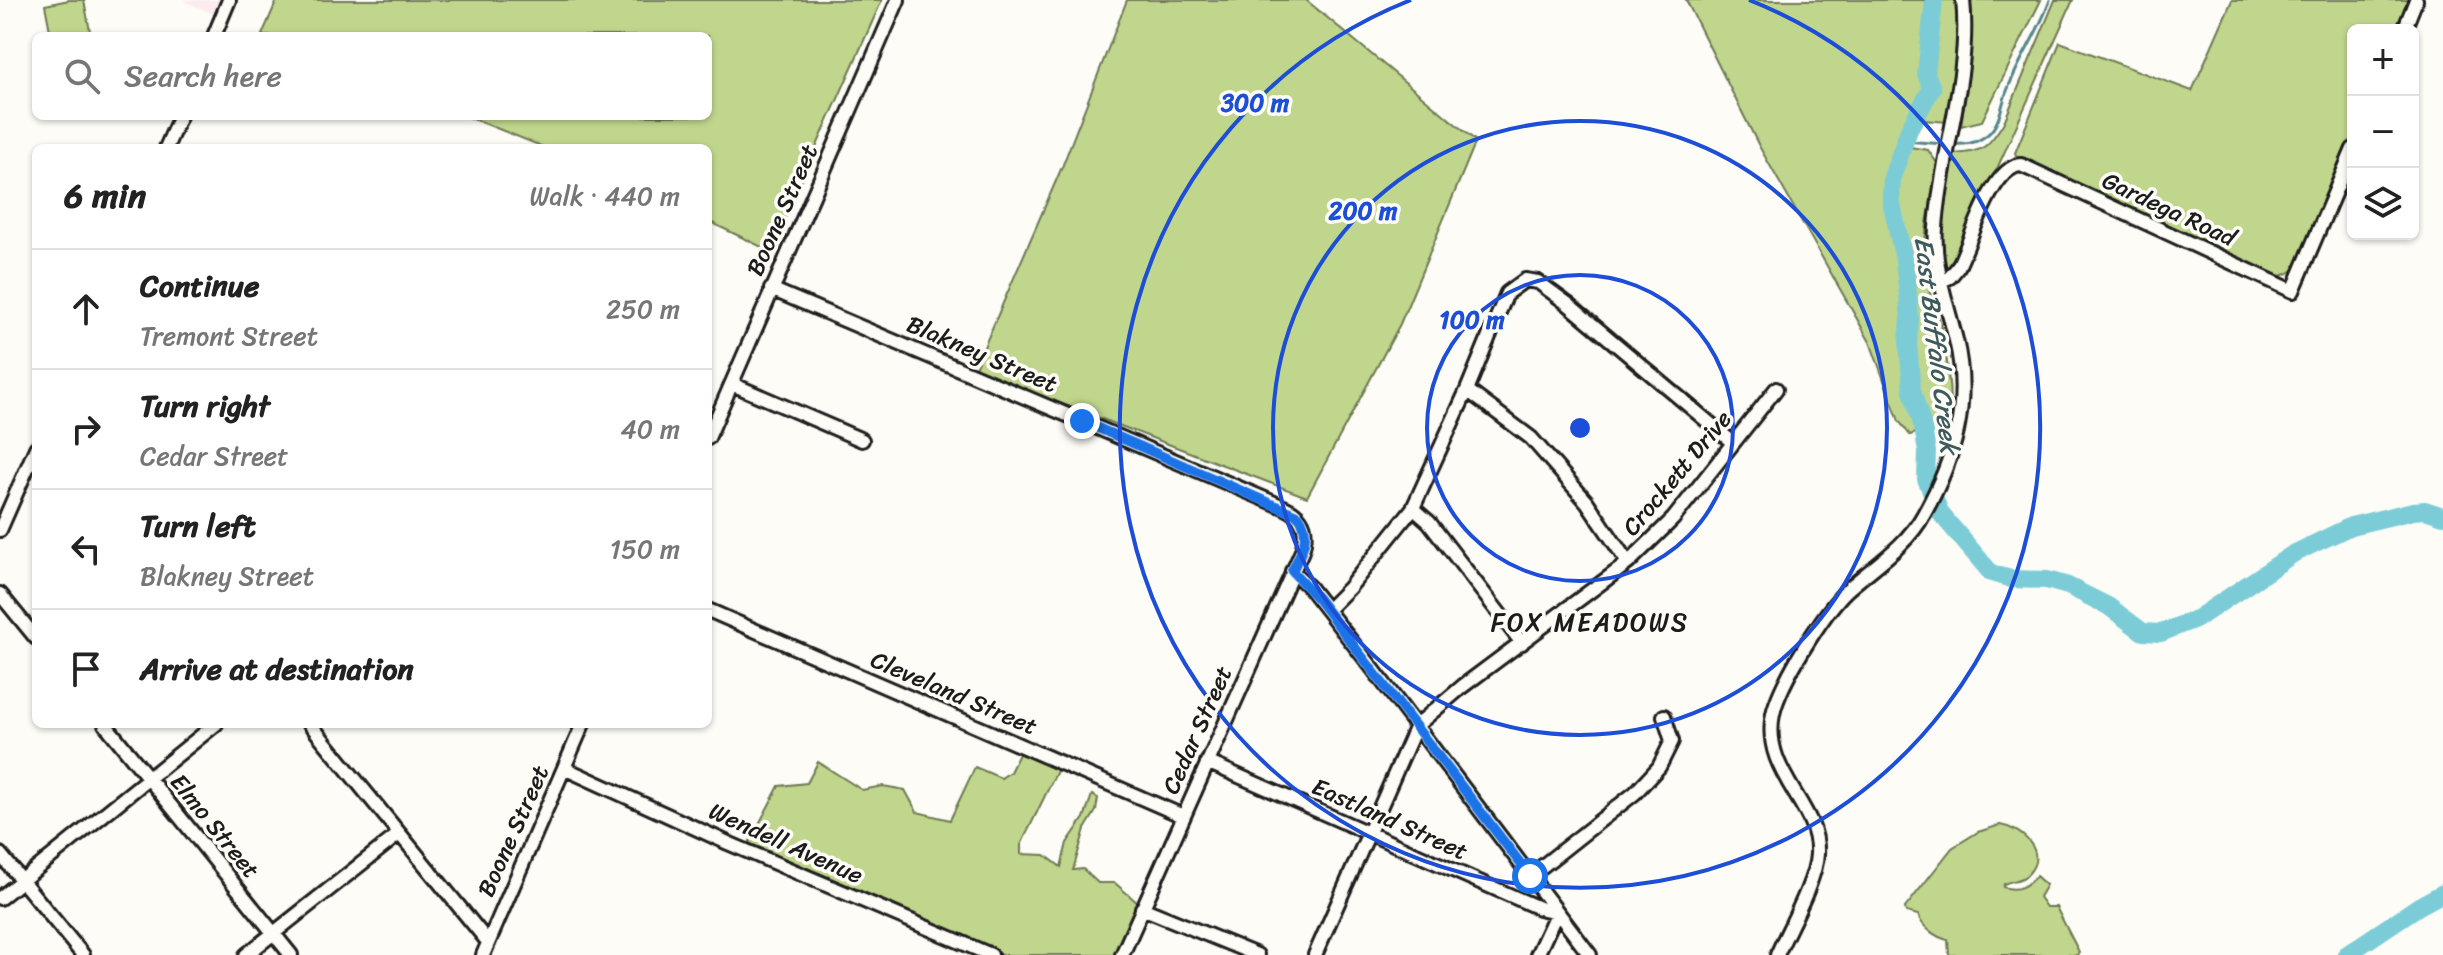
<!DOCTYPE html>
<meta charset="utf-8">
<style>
:root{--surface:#fff;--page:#f2f2f2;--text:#222;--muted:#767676;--line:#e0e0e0}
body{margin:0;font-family:Sriracha,sans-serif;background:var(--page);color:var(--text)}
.controls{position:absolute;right:24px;top:24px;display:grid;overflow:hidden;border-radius:12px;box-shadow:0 2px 6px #0004}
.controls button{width:72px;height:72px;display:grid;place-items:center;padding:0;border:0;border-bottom:2px solid var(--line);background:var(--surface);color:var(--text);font:40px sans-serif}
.stop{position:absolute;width:24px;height:24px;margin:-18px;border:6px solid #1a73e8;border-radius:50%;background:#fff}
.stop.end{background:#1a73e8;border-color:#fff;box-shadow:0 2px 8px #0008}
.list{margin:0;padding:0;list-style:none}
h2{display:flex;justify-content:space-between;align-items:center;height:104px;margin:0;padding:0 32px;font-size:34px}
h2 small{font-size:26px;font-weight:400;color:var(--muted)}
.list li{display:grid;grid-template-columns:52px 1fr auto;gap:24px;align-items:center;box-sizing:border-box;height:120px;padding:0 32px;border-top:2px solid var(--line)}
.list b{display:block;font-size:30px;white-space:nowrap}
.list p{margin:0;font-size:26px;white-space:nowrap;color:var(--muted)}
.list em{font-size:26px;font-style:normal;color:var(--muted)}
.icon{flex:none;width:44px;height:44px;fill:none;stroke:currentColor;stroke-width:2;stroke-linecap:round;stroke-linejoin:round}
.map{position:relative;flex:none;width:2443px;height:955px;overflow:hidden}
.search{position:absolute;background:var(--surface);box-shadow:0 2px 6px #0004;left:32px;top:32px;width:680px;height:88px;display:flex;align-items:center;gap:20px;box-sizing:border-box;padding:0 28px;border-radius:12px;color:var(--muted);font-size:30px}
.panel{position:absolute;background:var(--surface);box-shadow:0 2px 6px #0004;left:32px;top:144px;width:680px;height:584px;border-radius:12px}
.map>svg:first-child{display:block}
</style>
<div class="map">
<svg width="2443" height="955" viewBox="0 0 2443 955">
<rect width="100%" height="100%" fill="#fdfcf7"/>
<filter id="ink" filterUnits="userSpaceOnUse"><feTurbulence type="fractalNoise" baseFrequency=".0125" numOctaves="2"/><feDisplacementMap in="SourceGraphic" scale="16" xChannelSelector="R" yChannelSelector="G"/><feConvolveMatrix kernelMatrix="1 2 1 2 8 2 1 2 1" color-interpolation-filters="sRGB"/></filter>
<g filter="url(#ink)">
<path fill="#fcecf0" d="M182 0H219L213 14Z"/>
<path fill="#c0d68c" stroke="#6e7954" stroke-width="2" d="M69 0H84L91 36H51L45 5Z
M277 0H882L770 251 708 221V148H546L466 116H708V36H264L262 35Z
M1127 0H1306L1476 141 1400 324 1307 497 974 370 1062 167Z
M1686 0H1957L1959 48 1949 122 1921 120 1910 147 1928 150 1939 166C1930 204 1920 243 1927 282 1929 295 1936 306 1939 318 1947 352 1951 387 1950 422L1910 435 1899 421 1870 342 1759 146Z
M1970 0H2041L1982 121 1961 126 1970 61Z
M2055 0H2073L1955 262 1947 267C1934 242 1947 182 1952 154 1982 153 1988 148 2004 122Z
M2232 0H2410L2398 30H2353V138L2301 263C2290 274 2283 278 2268 275L2017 157 2015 153 2060 42 2192 91Z
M1020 752 1058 769 1021 845V854L1045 855 1061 867 1067 843 1084 818 1092 795 1098 798 1096 811 1085 829 1073 870 1083 869 1098 883H1115L1138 903 1117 955H1002L749 843 779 786 807 783 818 762 862 790 883 786 905 790 917 812 950 820 975 767 1001 778 1010 772Z
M2000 825C2021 828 2049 852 2028 874 2022 881 2012 880 2004 884L2003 887C2018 892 2027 886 2036 876L2046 885 2039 897 2046 907H2056L2079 952 2077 955H1949L1948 940C1935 937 1922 927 1918 915L1906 912 1905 908 1952 848 1978 832Z"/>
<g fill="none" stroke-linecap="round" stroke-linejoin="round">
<path stroke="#56868c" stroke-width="3" d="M1905 141 1944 144
M1951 144C1965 145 1975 144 1987 135 2000 125 2001 106 2007 91 2019 59 2039 32 2050 0"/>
<path stroke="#7cccd7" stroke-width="18" d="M1934 0 1926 74 1932 88 1910 127 1892 177 1891 200 1904 260 1908 295 1910 319 1908 343 1912 391 1923 427 1927 452 1926 479 1941 514 1991 573 2011 579 2047 580 2068 586 2108 606 2143 632 2161 633 2198 618 2293 554 2351 526 2413 511 2425 510 2443 516
M2346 955 2419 906 2443 893"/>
<defs>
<path id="minor" d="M2404 30 2416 0
M214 36 229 0
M166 148 180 116
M1941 281 1950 277 1958 267C1971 242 1991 167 2021 165L2293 291 2353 149
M771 289 1286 508C1305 517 1308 531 1302 551L1122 955
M732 384 862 440
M1467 390 1531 438 1587 502 1628 563
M708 438 898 0
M1413 508 1429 522 1522 643
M0 530 36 448
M1292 571 1309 587 1370 665 1590 955
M0 594 36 638
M708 610 1183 816
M1327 610 1349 588 1413 508 1467 390 1507 293 1525 280 1538 282 1568 304 1732 442
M105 724 291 955
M310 724 488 942
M1207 762 1539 908 1557 912 1537 955
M564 768 728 843 991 955
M0 854 83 955
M1530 876 1635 793 1659 767 1672 741 1664 716
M0 898 216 724
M1142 908 1257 955
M246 955 399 834
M483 955 583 724
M1315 955 1416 726 1463 686 1628 563 1673 519 1776 389
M1777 955C1788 929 1816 881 1817 854 1820 805 1761 773 1773 714 1780 682 1824 612 1847 590 1874 566 1907 546 1924 514 1955 458 1971 403 1956 340 1947 303 1933 266 1936 228 1941 151 1971 77 1963 0"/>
</defs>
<use href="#minor" stroke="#1c1c1c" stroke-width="18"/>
<use href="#minor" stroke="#fdfcf7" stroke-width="12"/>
</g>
</g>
<g fill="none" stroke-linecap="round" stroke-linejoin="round" filter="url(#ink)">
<path stroke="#1a73e8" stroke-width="10" d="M1082 421 1299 516C1312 535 1301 553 1292 571L1318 599 1530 876"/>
</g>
<g fill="none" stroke="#1d4ed8" stroke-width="4">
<circle cx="1580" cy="428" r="153"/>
<circle cx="1580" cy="428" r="307"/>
<path d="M1749 0A460 460 0 1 1 1411 0"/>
</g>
<g text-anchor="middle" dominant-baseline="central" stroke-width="7" stroke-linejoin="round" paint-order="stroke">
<g font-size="24" fill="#1c1c1c" stroke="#fdfcf7">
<text transform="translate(2169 209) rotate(25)">Gardega Road</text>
<text transform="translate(782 210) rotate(-66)">Boone Street</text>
<text transform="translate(982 354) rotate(23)">Blakney Street</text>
<text transform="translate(1677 473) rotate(-50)">Crockett Drive</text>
<text transform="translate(954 693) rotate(23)">Cleveland Street</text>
<text transform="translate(1197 730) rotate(-66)">Cedar Street</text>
<text transform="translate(1390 819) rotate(24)">Eastland Street</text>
<text transform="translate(215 826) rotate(51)">Elmo Street</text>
<text transform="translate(513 831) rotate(-66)">Boone Street</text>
<text transform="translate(786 843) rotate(24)">Wendell Avenue</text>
</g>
<g font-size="26" font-style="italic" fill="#3e5a5d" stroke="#fdfcf7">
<text transform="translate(1937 345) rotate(83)">East Buffalo Creek</text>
</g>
<g font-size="26" letter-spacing="2" fill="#1c1c1c" stroke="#fdfcf7">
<text x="1590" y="622">FOX MEADOWS</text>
</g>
</g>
<circle cx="1580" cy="428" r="12" fill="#1d4ed8" stroke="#fdfcf7" stroke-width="4"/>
<g font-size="24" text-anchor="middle" font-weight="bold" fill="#1d4ed8" stroke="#fdfcf7" stroke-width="7" stroke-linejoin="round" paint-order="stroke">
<text x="1255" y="111">300 m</text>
<text x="1363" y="219">200 m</text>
<text x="1472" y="328">100 m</text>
</g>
</svg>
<div class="controls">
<button>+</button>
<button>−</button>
<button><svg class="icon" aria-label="layers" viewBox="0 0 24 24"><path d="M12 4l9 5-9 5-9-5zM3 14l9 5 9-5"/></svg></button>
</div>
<div class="stop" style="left:1530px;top:876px"></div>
<div class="stop end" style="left:1082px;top:421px"></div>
<div class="search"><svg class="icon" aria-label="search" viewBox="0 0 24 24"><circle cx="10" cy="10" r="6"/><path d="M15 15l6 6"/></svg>Search here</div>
<section class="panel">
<h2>6 min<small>Walk · 440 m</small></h2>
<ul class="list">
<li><svg class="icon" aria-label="ahead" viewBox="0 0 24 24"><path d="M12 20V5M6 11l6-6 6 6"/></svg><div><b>Continue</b><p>Tremont Street</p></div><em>250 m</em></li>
<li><svg class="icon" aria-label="right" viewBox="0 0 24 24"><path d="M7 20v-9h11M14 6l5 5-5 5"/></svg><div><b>Turn right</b><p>Cedar Street</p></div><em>40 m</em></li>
<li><svg class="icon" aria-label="left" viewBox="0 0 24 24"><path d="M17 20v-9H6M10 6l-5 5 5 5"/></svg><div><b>Turn left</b><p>Blakney Street</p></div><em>150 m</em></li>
<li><svg class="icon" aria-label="arrive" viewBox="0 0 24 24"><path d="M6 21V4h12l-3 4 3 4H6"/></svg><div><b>Arrive at destination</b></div></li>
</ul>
</section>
</div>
